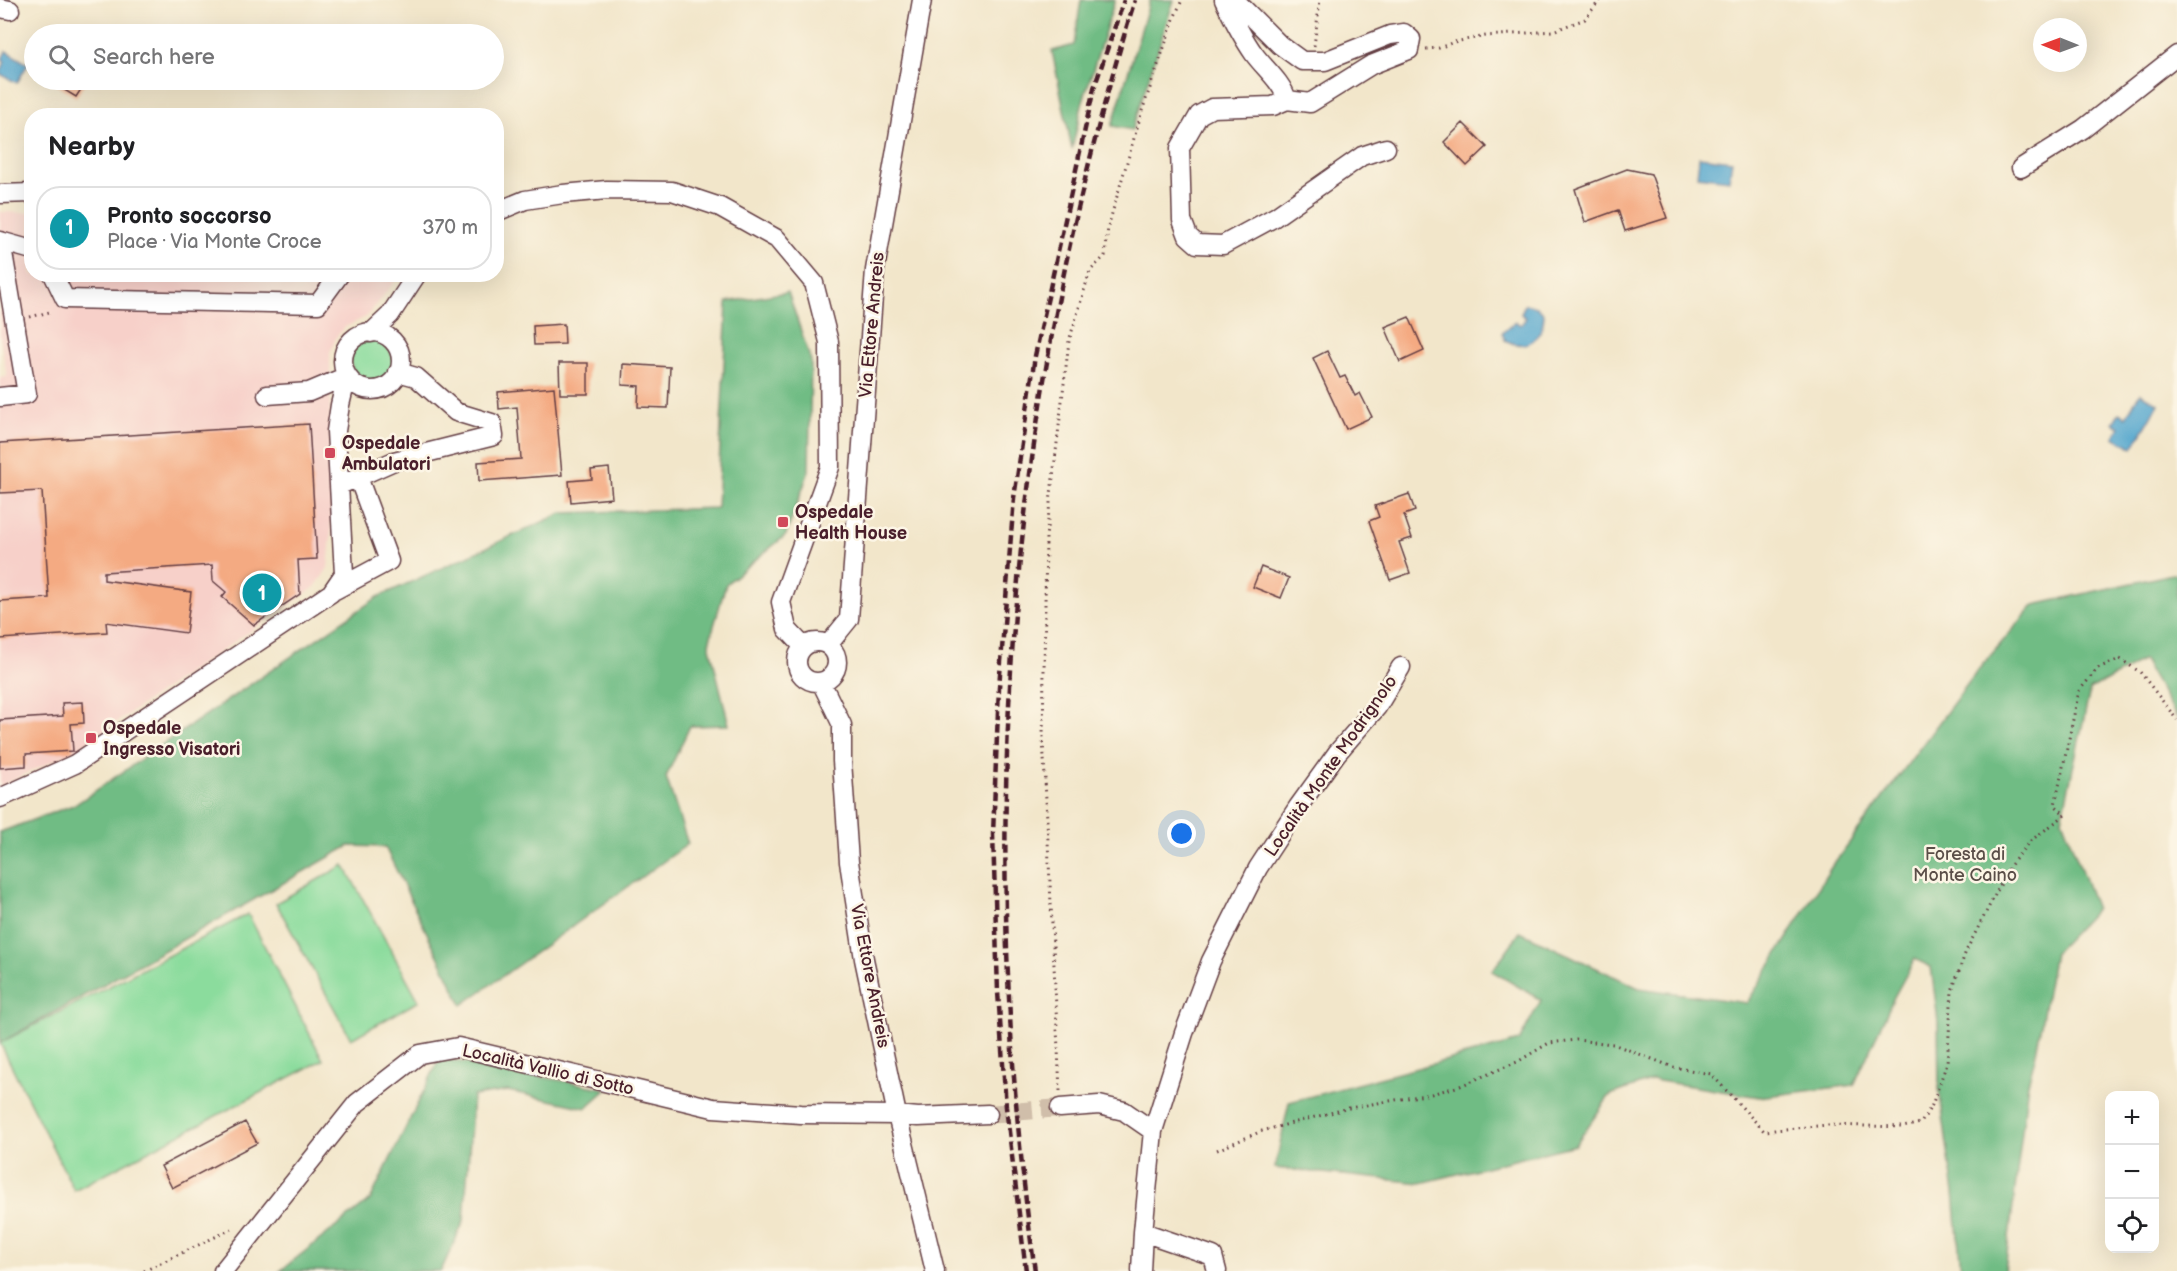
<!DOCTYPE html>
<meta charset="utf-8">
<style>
:root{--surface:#fff;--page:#f2f2f2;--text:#202124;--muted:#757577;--line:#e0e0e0;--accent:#d1495b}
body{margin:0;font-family:"Balsamiq Sans",sans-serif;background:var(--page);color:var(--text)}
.controls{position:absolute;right:18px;bottom:18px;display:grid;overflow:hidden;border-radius:12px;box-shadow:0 6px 24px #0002}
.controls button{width:54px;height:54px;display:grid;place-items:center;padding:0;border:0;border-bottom:2px solid var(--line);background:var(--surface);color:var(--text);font:30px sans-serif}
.compass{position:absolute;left:2033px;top:18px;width:54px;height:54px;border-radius:50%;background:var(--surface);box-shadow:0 6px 24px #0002;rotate:271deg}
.you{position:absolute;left:1182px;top:834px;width:21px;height:21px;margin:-15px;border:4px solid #fff;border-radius:50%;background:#1a73e8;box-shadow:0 0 0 9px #1a73e833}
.badge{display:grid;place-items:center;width:39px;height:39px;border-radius:50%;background:var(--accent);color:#fff;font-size:20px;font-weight:700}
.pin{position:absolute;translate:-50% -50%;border:3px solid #fff;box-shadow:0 2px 6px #0006}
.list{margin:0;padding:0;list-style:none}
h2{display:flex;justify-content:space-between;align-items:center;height:78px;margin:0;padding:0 24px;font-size:26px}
h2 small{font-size:20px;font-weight:400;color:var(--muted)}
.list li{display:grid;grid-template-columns:39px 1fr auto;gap:18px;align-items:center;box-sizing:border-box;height:84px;margin:0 12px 12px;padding:0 12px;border:2px solid var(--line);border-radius:24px}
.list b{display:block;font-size:22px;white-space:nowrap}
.list p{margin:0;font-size:20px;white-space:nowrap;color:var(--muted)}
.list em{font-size:20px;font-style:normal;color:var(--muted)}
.icon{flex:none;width:33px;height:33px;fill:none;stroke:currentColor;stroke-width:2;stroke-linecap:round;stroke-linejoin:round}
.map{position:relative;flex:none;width:2177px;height:1271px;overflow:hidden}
.search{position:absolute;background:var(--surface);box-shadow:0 6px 24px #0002;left:24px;top:24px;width:480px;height:66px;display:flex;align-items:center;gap:15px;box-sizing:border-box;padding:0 21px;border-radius:33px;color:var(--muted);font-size:22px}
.panel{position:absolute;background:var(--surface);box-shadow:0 6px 24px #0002;left:24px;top:108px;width:480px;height:174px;border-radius:24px}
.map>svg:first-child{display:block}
</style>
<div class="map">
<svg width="2177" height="1271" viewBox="0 0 2177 1271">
<rect width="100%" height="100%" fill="#fcf5e5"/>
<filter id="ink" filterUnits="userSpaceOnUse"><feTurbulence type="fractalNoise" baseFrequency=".0167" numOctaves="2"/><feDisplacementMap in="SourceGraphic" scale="12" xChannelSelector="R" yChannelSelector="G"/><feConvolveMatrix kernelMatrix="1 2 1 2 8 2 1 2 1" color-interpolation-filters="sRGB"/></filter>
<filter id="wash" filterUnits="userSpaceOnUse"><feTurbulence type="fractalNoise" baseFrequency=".008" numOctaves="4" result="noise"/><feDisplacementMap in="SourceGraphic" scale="24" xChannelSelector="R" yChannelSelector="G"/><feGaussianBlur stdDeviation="1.35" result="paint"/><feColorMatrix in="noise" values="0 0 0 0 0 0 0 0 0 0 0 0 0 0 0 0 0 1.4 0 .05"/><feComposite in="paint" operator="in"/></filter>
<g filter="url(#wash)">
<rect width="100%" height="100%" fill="#f2e6ca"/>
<path fill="#f7d0c9" d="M0 212 31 213 32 274 400 275 366 317 345 327 336 337 330 353 331 537 328 568 315 587 74 751 0 786V378L7 377 0 336Z"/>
<path fill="#8bdc9d" stroke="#6a7e64" stroke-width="1.5" d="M351 361a21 21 0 1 1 42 0a21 21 0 1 1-42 0Z
M344 865 419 1001 351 1039 276 903Z
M248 914 323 1060 74 1190 0 1043Z"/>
<path fill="#70bc84" stroke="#5d6e58" stroke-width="1.5" d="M1081 0H1115L1083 101 1072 149 1052 51 1074 45Z
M1150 0H1174L1132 130 1112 126Z
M788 292 811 361 809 471 786 535 726 584 709 643 729 725 690 726 666 777 688 844 462 1005 385 847 349 846 0 1043V832L76 804 378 597 562 513 717 508 727 302Z
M2177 573V718L2143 660 2090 690 2062 819 2096 909 2054 953 2035 1058 2028 1083 2005 1271H1961L1954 1193 1939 1089 1938 1021 1931 967 1915 959 1894 997 1854 1085 1759 1097 1653 1080 1610 1095 1575 1145 1421 1183 1275 1168 1289 1102 1519 1041 1541 1000 1492 971 1520 932 1639 988 1747 1003 1832 866 1978 670 2034 605Z
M440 1058 607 1089 586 1108 508 1091 473 1096 464 1221 441 1271H280L370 1200Z"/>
<path fill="#51a5cd" stroke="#4e627c" stroke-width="1.5" d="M6 51 28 64 17 83 0 74 5 61 2 59Z
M1699 157 1732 161 1729 180 1697 176Z
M1525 304 1537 307 1544 314C1543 338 1528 352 1505 340L1502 333 1515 322 1521 325 1526 318 1521 314Z
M2140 393 2159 404 2133 448 2114 437 2120 427 2113 423 2119 413 2126 417Z"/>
<g id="blocks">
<path fill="#f4aa82" d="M48 80H87L76 97Z
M1463 123 1487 147 1467 166 1444 142Z
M1627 169 1651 174 1667 218 1625 231 1618 210 1585 222 1575 189Z
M1409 317 1424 351 1400 362 1385 327Z
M564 324 565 344 534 345 533 326Z
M1327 351 1340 378 1345 376 1355 396 1360 393 1372 417 1346 429 1313 358Z
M559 363H588V394H560Z
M623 364 670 367 668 408 638 407 639 386 622 385Z
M554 387 562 475 479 481 478 462 521 459 517 407 499 409 498 392Z
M309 424 317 559 298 560 300 594 254 625 222 597 226 592 213 581 212 565 104 572V580L191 592 186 633 106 622 107 632 0 639V601L49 598 42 491 0 493V443Z
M609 468 612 498 571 502 569 481 592 479 591 470Z
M1409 494 1415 511 1404 515 1412 538 1399 542 1410 573 1390 580 1369 521 1379 517 1375 506Z
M1261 567 1289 578 1281 598 1253 587Z
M83 702 84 723 71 724 73 751 26 754V766L0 768V720L63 716 62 703Z
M245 1122 257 1143 172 1188 161 1166Z"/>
</g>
</g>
<g filter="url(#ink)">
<use href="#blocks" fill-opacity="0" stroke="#633d43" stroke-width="1.5"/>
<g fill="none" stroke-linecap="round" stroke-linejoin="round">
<path stroke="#d0beaa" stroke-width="18" stroke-dasharray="18 9" stroke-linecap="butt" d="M988 1114 1060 1108"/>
<defs>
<path id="minor" d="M1224 0C1233 19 1242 37 1254 54 1265 69 1282 82 1287 100
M1235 0 1280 45 1302 61H1325L1390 35 1404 33 1411 39 1409 50 1371 65 1310 103 1287 100 1273 106 1212 108 1199 115 1180 148 1182 220 1188 236 1197 244 1223 245 1275 217 1362 156 1386 148
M0 8 10 10
M2021 168 2083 129 2177 55
M0 194 32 193
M496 212 525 200 563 194 607 190 672 191 720 207 777 239 814 283 829 342 830 467 781 602 787 629 804 647
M0 241 32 250
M53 274 65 299 318 304 340 274
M343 361a29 29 0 1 1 58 0a29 29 0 1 1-58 0Z
M371 333 390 315 417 274
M267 395 309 392 347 376
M0 397 27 394 1 241
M340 485 394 461 494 436 492 423 456 412 416 377 398 372
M335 590 389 561 358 477
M797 662a20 20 0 1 1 40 0a20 20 0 1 1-40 0Z
M828 645 849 619 875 270 922 0
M821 682 842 725V761L849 862 864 959 897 1115 935 1271
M0 798 75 764 331 593 344 574 336 431 340 405 347 376
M1060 1108 1099 1105 1124 1111 1153 1131 1143 1232 1213 1256 1217 1271
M1153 1131 1184 1033 1211 961 1258 868 1298 807 1337 753 1377 707 1401 667
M223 1271 357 1103 420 1054 458 1047 713 1108 801 1114 897 1115 918 1117 988 1114
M1141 1271 1143 1232"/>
</defs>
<use href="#minor" stroke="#633d43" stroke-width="21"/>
<path stroke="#633d43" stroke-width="3" stroke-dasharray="1.5 4.5" stroke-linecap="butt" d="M1314 46 1320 0
M1426 49 1439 48 1454 42 1486 36 1553 31 1585 19 1600 0
M30 317 53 311
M1060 1091 1043 737 1046 537 1069 341 1090 271 1105 256 1108 227 1142 111 1175 16 1182 0
M1217 1150 1262 1131 1349 1108 1431 1094 1460 1086 1517 1062 1549 1043 1576 1040 1613 1044 1673 1067 1711 1074 1764 1131 1828 1125 1903 1127 1921 1123 1932 1105 1947 1063 1952 991 1966 951 2010 866 2029 842 2065 815 2055 805 2079 691 2098 668 2120 659 2140 672 2177 720
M144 1271 234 1228"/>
<use href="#minor" stroke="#fff" stroke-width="18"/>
<path stroke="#4a1f2b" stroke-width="4.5" stroke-dasharray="9 4.5" stroke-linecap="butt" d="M1026 1271 1006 1107 998 992 993 834 999 687 1014 498 1035 356 1094 88 1124 0
M1035 1271C975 844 1005 412 1135 0"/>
</g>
</g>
<g fill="#d1495b" stroke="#fcf5e5" stroke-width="2">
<rect x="324" y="447" width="12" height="12" rx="3"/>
<rect x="777" y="516" width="12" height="12" rx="3"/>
<rect x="85" y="732" width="12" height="12" rx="3"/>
</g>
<g text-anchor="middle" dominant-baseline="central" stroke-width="5" stroke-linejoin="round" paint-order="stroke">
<g font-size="18" fill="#4a1f2b" stroke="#fcf5e5">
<text transform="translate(872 325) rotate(-85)">Via Ettore Andreis</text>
<text transform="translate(1331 766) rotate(-55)">Località Monte Modrignolo</text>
<text transform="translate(870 976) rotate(79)">Via Ettore Andreis</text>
<text transform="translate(548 1070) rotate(13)">Località Vallio di Sotto</text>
</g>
<g font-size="18" font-weight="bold" fill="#4a1f2b" stroke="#fcf5e5" text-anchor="start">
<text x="342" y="443">Ospedale<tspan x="342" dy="21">Ambulatori</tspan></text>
<text x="795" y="512">Ospedale<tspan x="795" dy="21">Health House</tspan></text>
<text x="103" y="728">Ospedale<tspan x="103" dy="21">Ingresso Visatori</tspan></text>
</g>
<g font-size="18" fill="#5a4e48" stroke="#fcf5e5">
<text x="1965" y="854">Foresta di<tspan x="1965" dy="21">Monte Caino</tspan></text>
</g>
</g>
</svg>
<div class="controls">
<button>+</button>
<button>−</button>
<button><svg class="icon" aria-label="locate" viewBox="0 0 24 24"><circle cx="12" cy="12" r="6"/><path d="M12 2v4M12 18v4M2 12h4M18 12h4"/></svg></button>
</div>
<svg class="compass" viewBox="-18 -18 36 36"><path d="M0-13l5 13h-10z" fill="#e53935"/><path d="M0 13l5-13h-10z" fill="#757577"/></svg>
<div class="you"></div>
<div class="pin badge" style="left:262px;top:593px;background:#0f9aa8">1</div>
<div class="search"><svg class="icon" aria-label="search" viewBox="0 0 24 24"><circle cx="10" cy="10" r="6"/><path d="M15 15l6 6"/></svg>Search here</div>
<section class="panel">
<h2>Nearby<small></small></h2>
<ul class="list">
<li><span class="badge" style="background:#0f9aa8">1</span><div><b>Pronto soccorso</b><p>Place · Via Monte Croce</p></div><em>370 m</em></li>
</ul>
</section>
</div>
